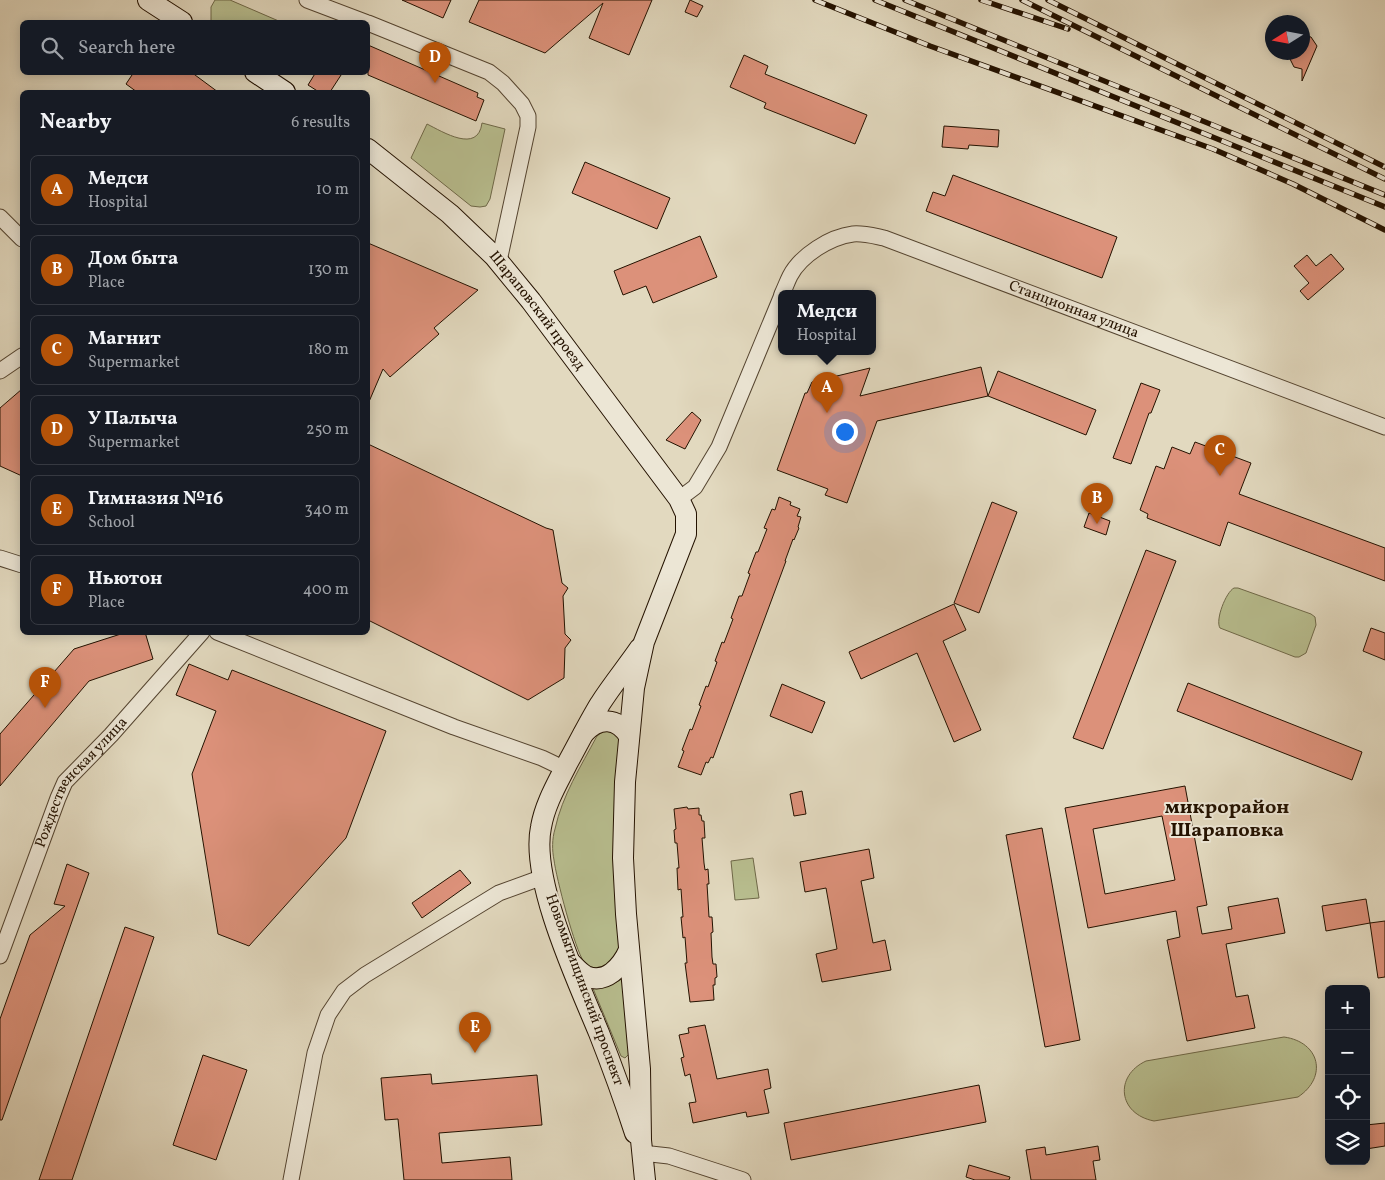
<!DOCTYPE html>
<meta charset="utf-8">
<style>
:root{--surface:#171b24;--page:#242831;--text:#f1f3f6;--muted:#9ea1a6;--line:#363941;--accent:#b45309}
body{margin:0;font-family:Vollkorn,serif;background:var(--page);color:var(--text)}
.controls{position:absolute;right:15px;bottom:15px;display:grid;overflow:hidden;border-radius:8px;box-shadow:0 2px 12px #0003}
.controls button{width:45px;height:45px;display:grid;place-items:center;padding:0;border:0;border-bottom:1px solid var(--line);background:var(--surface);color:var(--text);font:25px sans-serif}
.compass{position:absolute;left:1265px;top:15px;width:45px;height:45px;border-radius:50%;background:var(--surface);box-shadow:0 2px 12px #0003;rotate:259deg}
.you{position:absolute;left:844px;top:431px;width:18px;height:18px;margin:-12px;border:4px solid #fff;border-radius:50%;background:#1a73e8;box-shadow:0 0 0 8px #1a73e833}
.badge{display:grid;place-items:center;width:32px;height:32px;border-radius:50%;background:var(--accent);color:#fff;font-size:16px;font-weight:700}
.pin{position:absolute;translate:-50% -41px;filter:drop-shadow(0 1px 2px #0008)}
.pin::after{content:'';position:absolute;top:26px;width:18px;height:15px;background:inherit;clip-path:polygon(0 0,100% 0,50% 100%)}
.popup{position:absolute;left:778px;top:290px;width:98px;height:65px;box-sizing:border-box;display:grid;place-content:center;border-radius:8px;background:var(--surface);filter:drop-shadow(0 1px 4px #0005);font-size:16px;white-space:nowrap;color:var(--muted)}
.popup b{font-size:19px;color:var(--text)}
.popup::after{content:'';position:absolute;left:50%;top:100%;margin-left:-10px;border:10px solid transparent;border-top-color:var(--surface)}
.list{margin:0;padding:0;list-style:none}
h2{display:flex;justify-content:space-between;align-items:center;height:65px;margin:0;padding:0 20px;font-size:21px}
h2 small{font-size:16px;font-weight:400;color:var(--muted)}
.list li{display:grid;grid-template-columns:32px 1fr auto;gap:15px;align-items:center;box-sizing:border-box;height:70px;margin:0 10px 10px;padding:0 10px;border:1px solid var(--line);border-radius:8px}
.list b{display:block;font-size:19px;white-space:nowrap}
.list p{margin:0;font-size:16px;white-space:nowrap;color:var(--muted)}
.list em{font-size:16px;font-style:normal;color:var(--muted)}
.icon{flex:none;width:28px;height:28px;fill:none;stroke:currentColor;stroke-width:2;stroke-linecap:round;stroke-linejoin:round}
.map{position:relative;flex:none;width:1385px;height:1180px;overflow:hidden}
.search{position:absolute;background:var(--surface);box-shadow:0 2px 12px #0003;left:20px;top:20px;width:350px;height:55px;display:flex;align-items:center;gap:12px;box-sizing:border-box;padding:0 18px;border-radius:8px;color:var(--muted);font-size:19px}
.panel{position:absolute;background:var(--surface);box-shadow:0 2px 12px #0003;left:20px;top:90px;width:350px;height:545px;border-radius:8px}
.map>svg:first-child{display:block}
</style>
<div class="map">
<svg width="1385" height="1180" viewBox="0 0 1385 1180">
<rect width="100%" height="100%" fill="#e2d9bf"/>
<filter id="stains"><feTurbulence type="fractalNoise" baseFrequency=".004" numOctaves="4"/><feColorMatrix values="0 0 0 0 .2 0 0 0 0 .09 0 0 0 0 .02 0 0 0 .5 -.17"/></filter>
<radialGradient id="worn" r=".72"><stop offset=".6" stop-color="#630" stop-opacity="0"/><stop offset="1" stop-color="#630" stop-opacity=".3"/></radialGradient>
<path fill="#b8be8f" stroke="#6e6848" d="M215 0H230L281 22H211V7Z
M482 123 505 129 490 199 486 206 480 207 471 206 411 158 427 124C443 132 478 154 482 123Z
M1234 588H1238L1311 614 1315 617 1316 625 1306 653 1299 657H1295L1220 628C1215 620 1226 592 1234 588Z
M604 731 619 733 622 947 605 968C596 968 590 969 584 962 575 950 556 877 554 860 552 850 552 839 555 829 562 796 581 766 597 736Z
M753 858 759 898 735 900 731 861Z
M624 977 629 1054 625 1058 621 1056 592 986C604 986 615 985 624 977Z
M1284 1037C1320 1042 1328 1077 1298 1097L1154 1121C1118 1114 1114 1076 1146 1061Z"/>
<path fill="#dc917a" stroke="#241200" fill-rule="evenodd" d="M402 0H451L443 18Z
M479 0H652L629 55 589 38 603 3 545 53 469 22Z
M690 0 703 6 697 17 685 12Z
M1302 35 1311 37 1317 46 1302 81V69L1294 67 1290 59 1291 52H1302Z
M368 45 478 93 477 97 484 100 476 121 368 75Z
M744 55 768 66 765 74 867 115 855 144 764 108 766 103 730 87Z
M134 72H191L218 92H137L126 84Z
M316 72H343L330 92H319L308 85Z
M944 126 999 130 998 147 969 145 968 149 942 147Z
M585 162 670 198 657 229 572 193Z
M953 175 1117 237 1102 278 926 211 933 192 945 196Z
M700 236 717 277 653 303 646 286 623 295 614 271Z
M368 243 478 290 434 328 439 334 390 377 383 369 368 404Z
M1331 254 1344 269 1308 300 1300 291 1309 283 1294 266 1307 255 1316 266Z
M981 367 988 396 877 421 847 503 825 495 828 489 777 470 805 393H807L812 382 870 368 860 396Z
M998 371 1096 410 1086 435 988 396Z
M1141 383 1160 390 1151 413H1149L1131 464 1113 458Z
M22 389V476L0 466V408Z
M692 412 701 420 685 449 666 440Z
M1195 442 1251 463 1239 494 1385 548V581L1228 522 1220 546 1147 518 1148 514 1140 510 1156 466 1164 469 1172 447 1190 454Z
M368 444 546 528 553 530 562 583 568 588 563 596 565 634 571 640 565 648 564 678 528 700 368 620Z
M779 497 791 502 790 505 800 509 797 516 801 517 798 527 799 528 794 540 793 539 785 561H786L713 758 711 757 708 763 706 762 701 775 678 767 684 751 682 750 690 729 692 730 701 706 699 705 706 686 708 687 717 662 715 661 722 642 724 643 733 619 731 618 739 596H742L750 574 748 573 756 552H758L767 529 764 528 772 509 775 510Z
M992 502 1017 512 979 613 954 603Z
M1089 513 1110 521 1106 535 1084 527Z
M1146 550 1176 561 1103 749 1073 738Z
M954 604 966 630 943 641 981 730 954 742 917 653 861 679 849 652Z
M1371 628 1385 633V660L1363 651Z
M127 632H145L153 659 89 681 0 786V734L74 649Z
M189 664 228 680 232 670 386 731 346 838 249 946 218 934 192 774 216 711 176 695Z
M1188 683 1362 752 1352 780 1177 711Z
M782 684 825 702 812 733 770 716Z
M1185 786 1207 905 1197 907 1202 934 1232 929 1228 907 1278 898 1285 933 1226 944 1236 997 1248 995 1255 1028 1187 1041 1167 940 1180 937 1176 911 1088 928 1065 808ZM1162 816 1175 880 1105 894 1093 829Z
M802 791 806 814 794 816 790 794Z
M687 807 688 809 699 808V815H701L702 821H704L705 838H702L704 863 705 870 708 869 709 884H707L709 917H712L713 932 711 933 712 957 713 964H716L717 977 715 978V985H713L714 1000 690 1002 685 963H687L685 937 683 938 681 917H683L681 889 678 890 677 868H679L677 843H675L674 830 676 829 674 809Z
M1042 828 1080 1040 1045 1047 1006 835Z
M869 849 874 878 861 881 873 943 885 940 891 970 822 982 816 954 837 949 826 888 805 892 800 862Z
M67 864 89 873 2 1120H0V1019L30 935 65 906 54 904Z
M460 870 471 883 422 918 412 903Z
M1366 899 1370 923 1326 931 1322 906Z
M1385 921V977L1378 978 1370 923Z
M125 927 154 937 72 1180H39Z
M705 1025 717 1079 768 1069 771 1088 764 1090 769 1113 747 1117 746 1112 693 1123 689 1103 696 1102 690 1074 685 1076 681 1058 684 1057 679 1035 689 1033 688 1028Z
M203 1055 247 1070 216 1160 173 1145Z
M431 1074 432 1084 537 1075 542 1125 439 1133 442 1163 510 1157 512 1180H404L398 1119 385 1120 381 1078Z
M979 1085 986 1122 791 1160 784 1123Z
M1385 1123V1146L1366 1149V1125Z
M1098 1146 1100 1160 1093 1161 1096 1180H1031L1026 1150 1045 1147 1046 1155Z
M969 1165 1010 1177 1009 1180H975L966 1177Z"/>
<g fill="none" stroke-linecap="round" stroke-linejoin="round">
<defs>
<g id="minor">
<path d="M307 0 365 22"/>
<path d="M368 23 489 72 503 83 522 104 528 116V127L499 261"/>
<path d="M0 217 22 239"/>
<path id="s1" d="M782 294C785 288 787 282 790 276 801 255 830 237 853 234 863 233 874 236 884 238L1385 427"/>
<path d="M0 371 22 356"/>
<path d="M679 499 695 487 719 447 782 295"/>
<path d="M0 558 22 565"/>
<path d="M217 632 454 727 542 758 565 769"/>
<path id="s2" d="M0 956 58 798 65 782 111 735 202 632"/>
<path d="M642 1153 669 1156 743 1180"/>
<path d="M291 1180 315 1053 328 1015 344 991 365 975 499 893 543 877"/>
</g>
<g id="secondary">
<path d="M148 0 182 22"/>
<path d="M255 72 285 92"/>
<path id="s3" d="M368 149 450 214 494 256 531 301 679 499 686 514V534L644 642 634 688 625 782 623 858 626 914 640 1069 641 1140 645 1180"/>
<path d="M584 733C599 717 617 717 629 736"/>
<path d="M571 963C575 967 580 973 586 976 606 985 622 966 629 950"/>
<path d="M635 1133C624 1099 612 1066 599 1033 578 982 530 880 541 827 545 804 557 784 567 764 578 744 588 724 600 704 612 685 627 667 640 648"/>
</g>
</defs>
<use href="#minor" stroke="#544430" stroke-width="17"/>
<use href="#secondary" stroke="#241200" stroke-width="22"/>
<use href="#minor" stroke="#ece6d5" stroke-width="15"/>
<use href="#secondary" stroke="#ece6d5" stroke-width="20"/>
<defs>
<path id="rail" d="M815 0 930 46 1213 149 1293 184 1385 230
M875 0 1385 207
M905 0 1385 195
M981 0 1068 29
M1022 0 1385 179
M1048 0 1385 167"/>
</defs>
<use href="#rail" stroke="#241200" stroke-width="5.5"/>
<use href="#rail" stroke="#ece6d5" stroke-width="4" stroke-dasharray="11" stroke-linecap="butt"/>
</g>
<g text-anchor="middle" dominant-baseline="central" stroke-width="4" stroke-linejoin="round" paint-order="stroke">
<g font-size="15" fill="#241200" stroke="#ece6d5">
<text stroke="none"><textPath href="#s1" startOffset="332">Станционная улица</textPath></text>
<text stroke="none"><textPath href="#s3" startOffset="235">Шараповский проезд</textPath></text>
<text stroke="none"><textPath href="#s2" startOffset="194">Рождественская улица</textPath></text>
<text transform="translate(584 990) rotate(70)">Новомытищинский проспект</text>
</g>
<g font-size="20" font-weight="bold" fill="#241200" stroke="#ece6d5">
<text x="1227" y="808">микрорайон<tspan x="1227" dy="23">Шараповка</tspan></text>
</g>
</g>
<rect width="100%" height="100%" filter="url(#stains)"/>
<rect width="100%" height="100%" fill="url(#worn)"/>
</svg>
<div class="controls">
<button>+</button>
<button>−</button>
<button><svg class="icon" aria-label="locate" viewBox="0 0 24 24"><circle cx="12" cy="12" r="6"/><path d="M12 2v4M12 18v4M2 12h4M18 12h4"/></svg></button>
<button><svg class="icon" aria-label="layers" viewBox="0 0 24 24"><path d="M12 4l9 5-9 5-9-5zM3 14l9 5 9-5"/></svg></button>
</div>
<svg class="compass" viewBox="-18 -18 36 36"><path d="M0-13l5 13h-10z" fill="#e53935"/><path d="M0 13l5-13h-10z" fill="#9ea1a6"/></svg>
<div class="you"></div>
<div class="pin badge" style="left:827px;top:413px">A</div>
<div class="popup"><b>Медси</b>Hospital</div>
<div class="pin badge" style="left:1097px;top:524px">B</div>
<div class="pin badge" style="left:1220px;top:476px">C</div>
<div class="pin badge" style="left:435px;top:83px">D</div>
<div class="pin badge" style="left:475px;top:1053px">E</div>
<div class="pin badge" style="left:45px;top:708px">F</div>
<div class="search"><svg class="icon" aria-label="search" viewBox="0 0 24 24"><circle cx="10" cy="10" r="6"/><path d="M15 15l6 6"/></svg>Search here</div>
<section class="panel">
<h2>Nearby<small>6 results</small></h2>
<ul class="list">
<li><span class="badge">A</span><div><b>Медси</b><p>Hospital</p></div><em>10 m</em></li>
<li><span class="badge">B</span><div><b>Дом быта</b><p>Place</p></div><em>130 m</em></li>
<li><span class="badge">C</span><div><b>Магнит</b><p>Supermarket</p></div><em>180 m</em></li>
<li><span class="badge">D</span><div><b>У Палыча</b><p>Supermarket</p></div><em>250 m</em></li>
<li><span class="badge">E</span><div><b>Гимназия №16</b><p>School</p></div><em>340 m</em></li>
<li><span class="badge">F</span><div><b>Ньютон</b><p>Place</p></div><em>400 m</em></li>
</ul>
</section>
</div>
